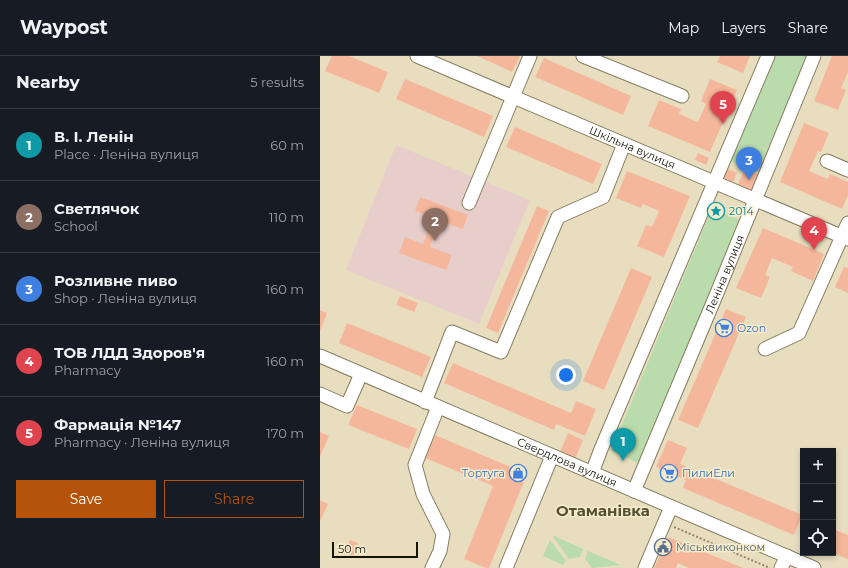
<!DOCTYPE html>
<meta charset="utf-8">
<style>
:root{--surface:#171b24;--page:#242831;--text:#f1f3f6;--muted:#9ea1a6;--line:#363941;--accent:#b45309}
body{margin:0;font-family:Montserrat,sans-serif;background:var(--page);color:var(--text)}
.controls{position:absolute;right:12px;bottom:12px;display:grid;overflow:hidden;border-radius:0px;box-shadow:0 2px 6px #0003}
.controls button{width:36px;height:36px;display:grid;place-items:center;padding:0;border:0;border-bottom:1px solid var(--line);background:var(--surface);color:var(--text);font:20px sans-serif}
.scale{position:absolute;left:12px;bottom:10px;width:86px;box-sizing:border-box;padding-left:4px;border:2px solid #161308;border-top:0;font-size:11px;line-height:14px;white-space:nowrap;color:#161308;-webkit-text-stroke:3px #f5eccb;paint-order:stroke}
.you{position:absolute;left:246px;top:319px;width:14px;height:14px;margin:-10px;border:3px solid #fff;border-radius:50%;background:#1a73e8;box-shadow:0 0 0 6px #1a73e833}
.badge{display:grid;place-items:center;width:26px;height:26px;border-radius:50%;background:var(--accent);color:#fff;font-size:13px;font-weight:700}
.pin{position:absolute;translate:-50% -33px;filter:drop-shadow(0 1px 2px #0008)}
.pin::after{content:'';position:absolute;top:21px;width:14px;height:12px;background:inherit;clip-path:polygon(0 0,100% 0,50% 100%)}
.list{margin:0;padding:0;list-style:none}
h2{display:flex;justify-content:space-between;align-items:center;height:52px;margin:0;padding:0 16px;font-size:17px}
h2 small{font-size:13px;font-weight:400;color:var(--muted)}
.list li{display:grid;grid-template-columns:26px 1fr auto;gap:12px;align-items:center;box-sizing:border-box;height:72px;padding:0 16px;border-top:1px solid var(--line)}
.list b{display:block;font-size:15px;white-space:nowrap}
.list p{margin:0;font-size:13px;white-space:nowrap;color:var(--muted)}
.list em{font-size:13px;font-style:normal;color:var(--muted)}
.actions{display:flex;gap:8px;padding:12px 16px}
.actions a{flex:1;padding:9px 0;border:1px solid var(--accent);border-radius:0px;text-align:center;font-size:14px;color:var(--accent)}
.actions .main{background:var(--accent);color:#fff}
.icon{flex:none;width:22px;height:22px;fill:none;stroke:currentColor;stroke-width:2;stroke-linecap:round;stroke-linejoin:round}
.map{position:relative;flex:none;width:528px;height:512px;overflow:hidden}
header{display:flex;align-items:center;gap:24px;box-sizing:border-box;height:56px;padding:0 20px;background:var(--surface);border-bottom:1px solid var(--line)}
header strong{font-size:19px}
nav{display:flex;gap:22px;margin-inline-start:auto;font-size:14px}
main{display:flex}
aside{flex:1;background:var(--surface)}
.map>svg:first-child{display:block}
</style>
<header>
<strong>Waypost</strong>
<nav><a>Map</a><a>Layers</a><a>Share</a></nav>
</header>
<main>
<aside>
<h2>Nearby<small>5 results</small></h2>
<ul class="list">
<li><span class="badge" style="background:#0f9aa8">1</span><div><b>В. І. Ленін</b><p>Place · Леніна вулиця</p></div><em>60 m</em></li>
<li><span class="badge" style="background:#8d6e63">2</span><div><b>Светлячок</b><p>School</p></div><em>110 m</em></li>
<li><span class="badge" style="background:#3f7fe0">3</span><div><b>Розливне пиво</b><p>Shop · Леніна вулиця</p></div><em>160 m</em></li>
<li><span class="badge" style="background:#e0444e">4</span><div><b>ТОВ ЛДД Здоров'я</b><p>Pharmacy</p></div><em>160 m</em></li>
<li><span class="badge" style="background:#e0444e">5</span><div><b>Фармація №147</b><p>Pharmacy · Леніна вулиця</p></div><em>170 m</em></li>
</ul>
<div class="actions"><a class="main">Save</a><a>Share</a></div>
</aside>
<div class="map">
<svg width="528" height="512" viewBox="0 0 528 512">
<rect width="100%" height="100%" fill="#e8debf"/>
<path fill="#e8ceca" d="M76 89 210 144 159 268 26 214Z"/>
<path fill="#badbac" d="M452 0H487L447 94 436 90 447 95 437 117 408 104Z
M392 152 420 164 318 407 291 395Z
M232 479 263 493 260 501 249 503Z
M230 484 246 505 243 509 223 500Z
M268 495 301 509 272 512 265 503Z"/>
<path fill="#f5b79b" d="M12 0H29L68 16 59 37 5 15Z
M157 0H200L192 16Z
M400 0H430L423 17 397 6Z
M512 0H528V16L521 32 526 34 518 54 494 45Z
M224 2 311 40 303 59 215 21Z
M85 23 173 60 164 81 76 43Z
M390 23 417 34 390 96 328 70 339 44 361 53 359 58 378 66 386 48 381 45Z
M484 67 509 77 501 96 498 95 489 115 508 123 510 118 528 126V139L522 153 460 126Z
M195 71 282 108 273 128 186 91Z
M378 97 389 102 386 109 375 104Z
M406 112 417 117 413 126 402 121Z
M425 113 439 119 432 135 418 128Z
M307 115 370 140 344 201 317 190 326 169 332 171 339 155 323 148 321 152 296 142Z
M100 141 148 159 143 173 120 165 110 191 132 199 126 214 79 197 85 181 103 188 113 162 95 155Z
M217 150 229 155 178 277 166 272Z
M443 172 504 198 493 225 471 215 473 211 452 202 445 219 450 221 441 242 416 232Z
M524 211 528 212V237L515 231Z
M311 212 332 221 284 334 263 325Z
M80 240 98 247 94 256 76 249Z
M406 253 426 261 378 372 358 364Z
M0 254 7 257 0 275Z
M27 267 111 301 102 321 19 287Z
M133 307 251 357 256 345 276 353 265 380 236 368 234 374 124 327Z
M37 349 97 373 89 393 28 369Z
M0 376 9 380 0 401Z
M248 377 263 384 255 403 240 396Z
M115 379 207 418 169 512H166L144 503 173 430 105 402Z
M348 384 367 392 360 408 482 459 474 479 363 432 366 424 336 411Z
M0 444 8 448 0 465Z
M513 473 528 479V503L513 497Z
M348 481 423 512H369L358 507 356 512H334Z
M30 484 38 487 33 500 25 496Z"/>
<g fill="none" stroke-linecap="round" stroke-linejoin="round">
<defs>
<g id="minor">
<path id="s1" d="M97 0 528 183"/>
<path d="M263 0 362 40"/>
<path d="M507 105 528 114"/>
<path d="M149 147 210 0"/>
<path d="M445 293 479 277 528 167"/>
<path id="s2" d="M0 300 494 512"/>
<path d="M0 338 27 350 41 318"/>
<path d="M105 346 132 276 181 296 238 161 283 141 304 88"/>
<path d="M272 417 281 393 448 0"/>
<path id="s3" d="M314 435 397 237 494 0"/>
<path d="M112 512 120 495 123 478 103 438 95 409 118 351"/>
<path d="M186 512 232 400"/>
<path d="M325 512 351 451"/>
<path d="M461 512 467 500"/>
</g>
</defs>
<use href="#minor" stroke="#857d60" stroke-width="15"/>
<path stroke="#8e8771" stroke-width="2" stroke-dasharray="2 2" stroke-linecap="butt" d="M354 471 450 512"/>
<use href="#minor" stroke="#fff" stroke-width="13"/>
</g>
<defs>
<symbol id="sight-ring" viewBox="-11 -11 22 22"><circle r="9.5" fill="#f5eccb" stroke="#0f9aa8" stroke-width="1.5"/><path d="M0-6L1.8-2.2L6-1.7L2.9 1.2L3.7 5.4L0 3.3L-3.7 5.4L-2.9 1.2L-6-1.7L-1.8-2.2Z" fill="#0f9aa8"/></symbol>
<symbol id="supermarket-ring" viewBox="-11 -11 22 22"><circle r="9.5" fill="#f5eccb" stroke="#3f7fe0" stroke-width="1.5"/><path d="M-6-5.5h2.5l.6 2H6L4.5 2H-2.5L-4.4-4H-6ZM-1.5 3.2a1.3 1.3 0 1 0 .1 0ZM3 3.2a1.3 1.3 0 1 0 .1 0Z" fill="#3f7fe0"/></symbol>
<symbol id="shop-ring" viewBox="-11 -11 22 22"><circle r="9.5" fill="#f5eccb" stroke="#3f7fe0" stroke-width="1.5"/><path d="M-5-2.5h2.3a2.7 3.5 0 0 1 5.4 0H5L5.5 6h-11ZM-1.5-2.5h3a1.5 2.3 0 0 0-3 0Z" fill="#3f7fe0"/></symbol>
<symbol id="civic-ring" viewBox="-11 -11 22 22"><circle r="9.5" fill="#f5eccb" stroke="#5c6f8a" stroke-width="1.5"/><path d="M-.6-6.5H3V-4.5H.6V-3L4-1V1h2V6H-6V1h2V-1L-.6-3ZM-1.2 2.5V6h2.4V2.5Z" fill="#5c6f8a"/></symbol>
</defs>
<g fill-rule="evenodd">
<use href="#sight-ring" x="386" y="145" width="20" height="20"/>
<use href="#supermarket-ring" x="394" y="262" width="20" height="20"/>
<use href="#shop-ring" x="188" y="407" width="20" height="20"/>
<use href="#supermarket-ring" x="339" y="407" width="20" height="20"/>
<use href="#civic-ring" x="333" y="481" width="20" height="20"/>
</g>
<g text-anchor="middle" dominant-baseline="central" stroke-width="3" stroke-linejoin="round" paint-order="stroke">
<g font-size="11" fill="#161308" stroke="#f5eccb">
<text stroke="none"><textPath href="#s1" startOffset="234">Шкільна вулиця</textPath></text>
<text stroke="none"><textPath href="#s3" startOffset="235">Леніна вулиця</textPath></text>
<text stroke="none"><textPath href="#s2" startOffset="269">Свердлова вулиця</textPath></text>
</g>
<g font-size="11" fill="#0d838f" stroke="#f5eccb" text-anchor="start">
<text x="409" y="155">2014</text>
</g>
<g font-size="11" fill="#366cbe" stroke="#f5eccb" text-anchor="start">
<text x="417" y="272">Ozon</text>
<text x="185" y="417" text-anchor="end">Тортуга</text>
<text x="362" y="417">ПилиЕли</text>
</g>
<g font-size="11" fill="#4e5e75" stroke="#f5eccb" text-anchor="start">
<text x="356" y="491">Міськвиконком</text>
</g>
<g font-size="15" font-weight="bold" fill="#564e33" stroke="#f5eccb">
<text x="283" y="454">Отаманівка</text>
</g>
</g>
</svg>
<div class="controls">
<button>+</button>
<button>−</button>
<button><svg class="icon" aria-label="locate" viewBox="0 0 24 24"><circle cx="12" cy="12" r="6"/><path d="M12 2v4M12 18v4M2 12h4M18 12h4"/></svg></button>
</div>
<div class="scale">50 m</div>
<div class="you"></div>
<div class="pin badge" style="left:303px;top:405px;background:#0f9aa8">1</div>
<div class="pin badge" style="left:115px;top:185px;background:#8d6e63">2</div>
<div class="pin badge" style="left:429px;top:124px;background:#3f7fe0">3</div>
<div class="pin badge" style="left:494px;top:194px;background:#e0444e">4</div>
<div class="pin badge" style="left:403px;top:68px;background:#e0444e">5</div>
</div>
</main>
